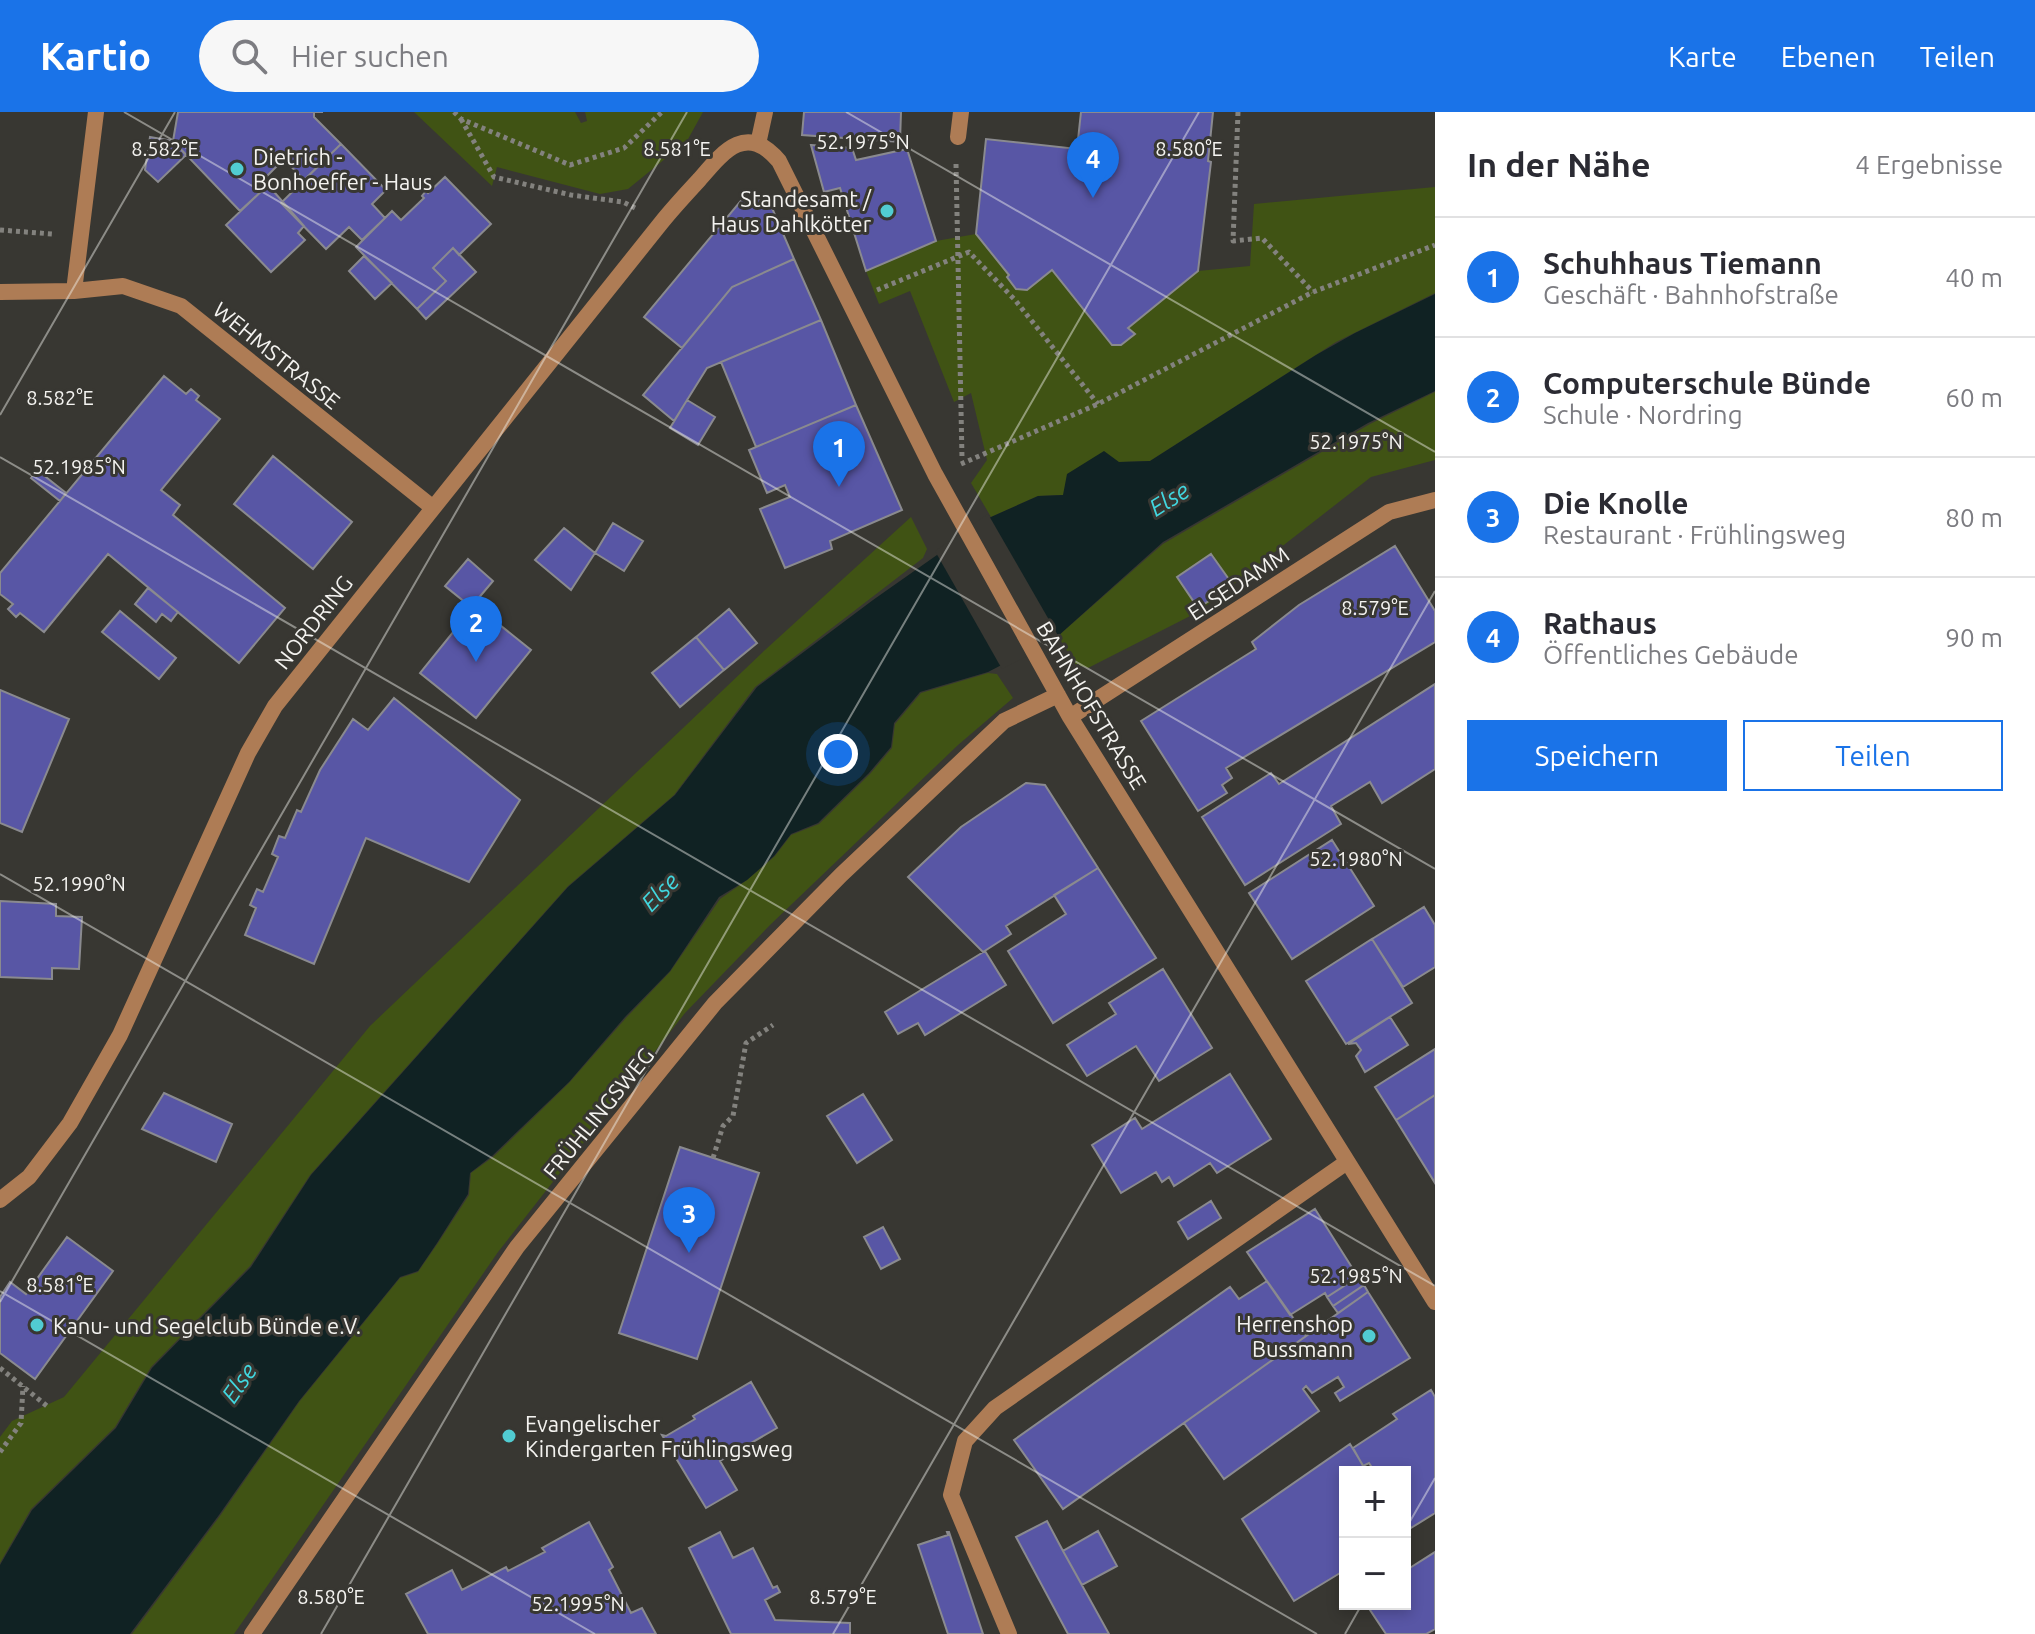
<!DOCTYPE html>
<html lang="de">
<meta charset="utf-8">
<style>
:root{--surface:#fff;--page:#f7f7f7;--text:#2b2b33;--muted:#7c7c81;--line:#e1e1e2;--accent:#1a73e8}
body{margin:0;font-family:Ubuntu,sans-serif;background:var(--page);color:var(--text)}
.controls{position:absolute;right:24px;bottom:24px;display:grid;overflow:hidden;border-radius:0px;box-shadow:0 4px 12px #0003}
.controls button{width:72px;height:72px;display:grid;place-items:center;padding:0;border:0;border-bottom:2px solid var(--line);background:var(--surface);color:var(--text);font:40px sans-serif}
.you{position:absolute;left:838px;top:642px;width:28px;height:28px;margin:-20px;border:6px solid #fff;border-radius:50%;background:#1a73e8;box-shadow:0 0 0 12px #1a73e833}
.badge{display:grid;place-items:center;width:52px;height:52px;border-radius:50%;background:var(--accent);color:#fff;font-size:26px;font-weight:700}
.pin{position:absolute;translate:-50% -66px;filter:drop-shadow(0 2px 4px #0008)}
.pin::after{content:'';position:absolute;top:42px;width:28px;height:24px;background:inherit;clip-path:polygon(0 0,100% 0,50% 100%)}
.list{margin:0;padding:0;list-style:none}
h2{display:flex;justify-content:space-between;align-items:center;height:104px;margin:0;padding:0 32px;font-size:34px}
h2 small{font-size:26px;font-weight:400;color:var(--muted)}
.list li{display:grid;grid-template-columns:52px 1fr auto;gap:24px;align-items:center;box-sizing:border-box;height:120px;padding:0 32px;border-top:2px solid var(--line)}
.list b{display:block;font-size:30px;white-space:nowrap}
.list p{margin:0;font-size:26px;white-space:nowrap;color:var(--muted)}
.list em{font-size:26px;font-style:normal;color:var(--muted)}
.actions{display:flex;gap:16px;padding:24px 32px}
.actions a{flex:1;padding:18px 0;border:2px solid var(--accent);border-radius:0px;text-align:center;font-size:28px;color:var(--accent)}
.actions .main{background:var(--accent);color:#fff}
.icon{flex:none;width:44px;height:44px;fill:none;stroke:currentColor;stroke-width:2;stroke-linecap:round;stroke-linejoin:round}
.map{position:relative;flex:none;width:1435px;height:1522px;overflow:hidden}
header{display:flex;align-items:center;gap:48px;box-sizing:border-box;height:112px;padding:0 40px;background:var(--accent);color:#fff}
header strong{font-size:38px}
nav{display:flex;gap:44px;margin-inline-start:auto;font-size:28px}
.search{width:560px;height:72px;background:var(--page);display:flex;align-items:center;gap:20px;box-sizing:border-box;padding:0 28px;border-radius:44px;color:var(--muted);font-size:30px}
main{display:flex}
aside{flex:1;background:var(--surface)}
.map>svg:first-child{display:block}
</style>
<header>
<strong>Kartio</strong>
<div class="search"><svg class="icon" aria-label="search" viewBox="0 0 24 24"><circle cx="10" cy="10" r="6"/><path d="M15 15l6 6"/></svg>Hier suchen</div>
<nav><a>Karte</a><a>Ebenen</a><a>Teilen</a></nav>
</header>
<main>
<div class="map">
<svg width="1435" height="1522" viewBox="0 0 1435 1522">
<rect width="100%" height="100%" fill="#383732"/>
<path fill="#405314" d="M414 0H575L581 11 587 9 585 0H703L687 29 628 77 600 82 497 55 492 74Z
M1435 75V181L1336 230 1150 349 1119 350 1063 383 1038 384 991 405 971 371 987 348 971 281 954 290 910 179 879 192 866 159 936 129 976 122 1009 163 1016 177 1027 178 1052 158 1111 232 1121 233 1134 222 1128 216 1198 159 1250 154 1254 92Z
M1435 280V348L1371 365 1198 500 1088 556 1075 552 1058 524 1163 432 1370 312Z
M911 405 927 437 923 446 755 575 674 683 568 774 310 1063 250 1154 151 1255 115 1315 31 1397 0 1451V1325L12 1309 64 1285 370 914 765 538Z
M988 561 997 562 1013 586 958 633 770 813 685 901 498 1140 234 1522H132L220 1404 300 1289 400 1166 418 1160 438 1131 469 1083 471 1061 493 1045 569 971 626 906 670 860 720 787 747 768 775 744 791 723 819 712 870 662 892 636 895 612 921 581Z"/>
<path fill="#102223" d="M1435 182V279L1368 311 1163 430 1058 524 988 560 920 580 894 611 891 635 869 661 818 711 791 722 774 744 747 768 719 785 670 859 625 905 569 970 492 1044 470 1061 468 1082 437 1131 418 1159 400 1165 299 1289 219 1403 130 1522H0V1453L32 1398 116 1316 152 1256 251 1155 311 1063 568 775 675 683 757 575 873 488 991 405 1038 384 1063 383 1067 362 1104 339 1119 350 1150 349 1316 243 1355 221Z"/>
<path fill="#383732" d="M988 402 1060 527 1002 557 935 439Z"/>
<path fill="#5856a5" stroke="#8a8a8f" stroke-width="2" d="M178 0H323H314V5L341 32 304 68 284 47 263 68 268 73 240 99 173 29Z
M804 0H901L900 30 802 23Z
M1081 0H1213L1208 49 1211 50 1198 159 1128 216 1135 222 1121 233H1112L1052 158 1027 178 1016 177 1007 165 1009 163 976 122 986 27 1077 37Z
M150 25 173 29 186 43 158 70 145 58Z
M341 32 386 78 372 92 385 106 362 128 349 115 326 137 281 91Z
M811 33 852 36 856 48 907 37 936 129 866 159 840 76 824 80Z
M445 65 491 112 459 143 453 136 433 156 446 169 417 197 356 135 392 99 401 108 424 86 422 84 426 79 428 81Z
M268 73 304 114 298 121 305 128 271 160 226 113Z
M744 85 769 89 794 147 732 175 682 236 644 205Z
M453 136 476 160 426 207 417 197 446 169 433 156Z
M364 144 392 171 375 187 349 159Z
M794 147 821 208 707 256 674 309 643 283 732 175Z
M821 208 856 293 756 335 721 250Z
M164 264 186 282 191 277 199 284 196 288 220 307 161 378 180 393 173 403 285 496 239 551 108 442 44 520 20 501 16 505 8 497 13 492 0 482V461Z
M687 288 715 305 698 333 670 316Z
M856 293 902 398 830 429 832 437 785 456 760 397 790 385 785 373 767 381 749 338Z
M273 344 352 410 313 457 234 392Z
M37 358 66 381 60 389 31 366Z
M613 411 643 429 624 459 595 441Z
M564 416 595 441 571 478 535 448Z
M1395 434 1435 499V530L1226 656 1232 666 1222 673 1227 681 1198 699 1141 609 1256 537 1252 530 1299 493Z
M1211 442 1233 473 1198 496 1177 465Z
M468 447 493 469 471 495 445 474Z
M148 476 178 500 171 509 162 502 156 510 135 492Z
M475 493 531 538 476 606 420 561Z
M729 497 757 531 724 558 696 525Z
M120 499 176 546 159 567 102 520Z
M696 525 724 558 680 595 652 561Z
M1435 572V657L1382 691 1370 670 1331 694 1341 712 1245 773 1202 705 1271 661 1279 672Z
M0 578 69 607 22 720 0 711Z
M394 586 520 688 469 770 366 726 314 852 245 823 256 796 250 793 257 777 263 780 278 745 272 742 279 724 285 726 297 698 301 700 320 658 353 607 368 618Z
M1026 671 1045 673 1098 756 1006 814 1011 822 983 840 908 765 961 715Z
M1332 728 1374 794 1292 847 1249 781Z
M1098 756 1156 846 1053 911 1008 839 1066 802 1054 783Z
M0 789 56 792V804L82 805 79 857 52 856V867L0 865Z
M1424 795 1435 813V855L1403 875 1372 827Z
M1372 827 1412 891 1346 932 1306 869Z
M985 839 1006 873 925 923 918 911 898 922 885 900Z
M1163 857 1212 936 1159 969 1136 934 1087 964 1067 933 1116 902 1109 891Z
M1390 905 1408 933 1365 960 1356 944 1361 938 1356 931 1348 932Z
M1435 937V983L1396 1008 1375 975Z
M1230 962 1271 1027 1217 1061 1210 1051 1174 1074 1169 1065 1162 1070 1156 1060 1121 1081 1092 1033 1135 1006 1142 1017Z
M164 981 232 1012 216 1050 142 1017Z
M863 982 892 1028 857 1051 827 1004Z
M1435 983V1071L1396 1008Z
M680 1035 759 1061 697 1247 619 1221Z
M1211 1089 1221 1106 1188 1127 1178 1110Z
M1315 1097 1358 1165 1327 1185 1325 1181 1290 1203 1247 1140Z
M883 1115 900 1147 881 1157 864 1125Z
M67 1125 113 1159 35 1267 0 1241V1185L10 1170 26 1182Z
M1358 1165 1364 1173 1333 1194 1327 1185Z
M1267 1169 1306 1224 1063 1397 1014 1328 1230 1175 1239 1187Z
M1364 1173 1368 1180 1338 1201 1333 1194Z
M1368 1180 1410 1246 1340 1289 1335 1281 1344 1275 1338 1265 1312 1281 1306 1274 1303 1277 1319 1299 1224 1367 1184 1311Z
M751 1270 777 1316 720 1349 737 1378 706 1396 662 1323 666 1324 695 1307 693 1304Z
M1431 1278 1435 1285V1401L1411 1416 1405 1407V1360H1375L1369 1351 1363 1354 1353 1336 1397 1307 1393 1302Z
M1350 1332 1367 1360H1345V1458L1294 1489 1242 1407Z
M1047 1409 1063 1439 1109 1522H1068L1016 1425Z
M589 1410 613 1455 609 1458 631 1501 642 1496 656 1522H428L406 1482 452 1458 462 1478 506 1455 508 1459 545 1440 542 1436Z
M1098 1419 1117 1454 1082 1473 1063 1439Z
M720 1420 733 1446 753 1436 773 1476 777 1474 780 1480 765 1488 775 1508 850 1511V1522H731L689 1436Z
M947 1420H949L983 1522H948L918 1433 948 1423Z
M1435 1440V1517L1426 1522H1386L1366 1492H1405V1459Z"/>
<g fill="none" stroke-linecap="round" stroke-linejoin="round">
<path stroke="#83827e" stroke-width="5" stroke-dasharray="4 4" stroke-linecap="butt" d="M454 0 461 7 570 53 624 36 662 0
M1238 0 1233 129 1262 126 1313 180
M461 7 494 65 571 83 623 90 635 96
M956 52 962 346
M0 118 52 122
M877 178 969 140 1015 188 1098 292
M961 352 1098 292 1313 180 1435 133
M713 1046 723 1014 733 1004 746 931 773 913
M0 1256 47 1294
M0 1340 21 1311 23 1274"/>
<path stroke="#ae7c55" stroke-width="16" d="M1009 1522 951 1383 965 1329 995 1296 1347 1050"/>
<path stroke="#ae7c55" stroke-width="16" d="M958 25 961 0"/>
<path stroke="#ae7c55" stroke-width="16" d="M758 32 765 0
M74 179 123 174 181 194 432 395
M0 180 74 179 96 0
M1070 605 1389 400 1435 388
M0 1088 29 1065 70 1011 120 923 248 641 275 594 661 111C673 96 686 82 699 68 723 40 746 10 779 49L935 362 1070 605 1435 1190
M252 1522 517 1135 715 891 841 763 1004 609 1058 583"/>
</g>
<path fill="none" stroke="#f4f3f0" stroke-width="2" stroke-opacity="0.45" d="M124 0 1435 757M846 0 1435 340M0 303 175 0M0 345 1435 1174M0 762 1317 1522M0 1179 595 1522M0 1190 687 0M1405 1418 1435 1366M321 1522 1199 0M833 1522 1435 479M1345 1522 1362 1492"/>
<g fill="#51ccd2" stroke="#383732" stroke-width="3">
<circle cx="237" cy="57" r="8"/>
<circle cx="887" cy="99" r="8"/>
<circle cx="37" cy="1213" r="8"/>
<circle cx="1369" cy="1224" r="8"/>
<circle cx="509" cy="1324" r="8"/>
</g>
<g text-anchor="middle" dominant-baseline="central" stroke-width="6" stroke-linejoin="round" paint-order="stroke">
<g font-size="22" fill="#f4f3f0" stroke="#383732" text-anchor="start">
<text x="253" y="44">Dietrich -<tspan x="253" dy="25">Bonhoeffer - Haus</tspan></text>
<text x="871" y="86" text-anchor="end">Standesamt /<tspan x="871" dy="25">Haus Dahlkötter</tspan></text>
<text x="1353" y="1211" text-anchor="end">Herrenshop<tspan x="1353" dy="25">Bussmann</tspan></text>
<text x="53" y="1213">Kanu- und Segelclub Bünde e.V.</text>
<text x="525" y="1311">Evangelischer<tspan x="525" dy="25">Kindergarten Frühlingsweg</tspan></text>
</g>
<g font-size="22" fill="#f4f3f0" stroke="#383732">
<text transform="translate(277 243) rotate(39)">WEHMSTRASSE</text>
<text transform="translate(1238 471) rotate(-33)">ELSEDAMM</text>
<text transform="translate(313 510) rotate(-52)">NORDRING</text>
<text transform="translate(1092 593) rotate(59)">BAHNHOFSTRASSE</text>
<text transform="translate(598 1001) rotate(-51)">FRÜHLINGSWEG</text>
</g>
<g font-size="24" font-style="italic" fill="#41d7df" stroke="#383732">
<text transform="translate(1169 387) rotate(-32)">Else</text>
<text transform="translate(660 780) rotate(-46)">Else</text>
<text transform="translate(239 1271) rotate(-55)">Else</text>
</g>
</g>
<g font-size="20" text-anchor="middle" fill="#f4f3f0" stroke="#383732" stroke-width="6" stroke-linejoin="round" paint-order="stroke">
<text x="863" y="37">52.1975°N</text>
<text x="165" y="44">8.582°E</text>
<text x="677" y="44">8.581°E</text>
<text x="1189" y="44">8.580°E</text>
<text x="60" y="293">8.582°E</text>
<text x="1356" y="337">52.1975°N</text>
<text x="79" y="362">52.1985°N</text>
<text x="1375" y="503">8.579°E</text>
<text x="1356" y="754">52.1980°N</text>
<text x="79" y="779">52.1990°N</text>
<text x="1356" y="1171">52.1985°N</text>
<text x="60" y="1180">8.581°E</text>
<text x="331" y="1492">8.580°E</text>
<text x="843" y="1492">8.579°E</text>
<text x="578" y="1499">52.1995°N</text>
</g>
</svg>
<div class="controls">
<button>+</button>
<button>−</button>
</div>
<div class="you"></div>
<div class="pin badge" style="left:839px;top:375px">1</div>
<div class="pin badge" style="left:476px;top:550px">2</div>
<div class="pin badge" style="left:689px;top:1141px">3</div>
<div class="pin badge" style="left:1093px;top:86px">4</div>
</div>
<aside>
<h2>In der Nähe<small>4 Ergebnisse</small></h2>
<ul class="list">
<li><span class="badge">1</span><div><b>Schuhhaus Tiemann</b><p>Geschäft · Bahnhofstraße</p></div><em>40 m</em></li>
<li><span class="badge">2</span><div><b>Computerschule Bünde</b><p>Schule · Nordring</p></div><em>60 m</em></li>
<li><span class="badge">3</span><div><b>Die Knolle</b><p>Restaurant · Frühlingsweg</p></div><em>80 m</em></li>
<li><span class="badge">4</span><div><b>Rathaus</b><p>Öffentliches Gebäude</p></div><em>90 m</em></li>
</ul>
<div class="actions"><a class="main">Speichern</a><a>Teilen</a></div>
</aside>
</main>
